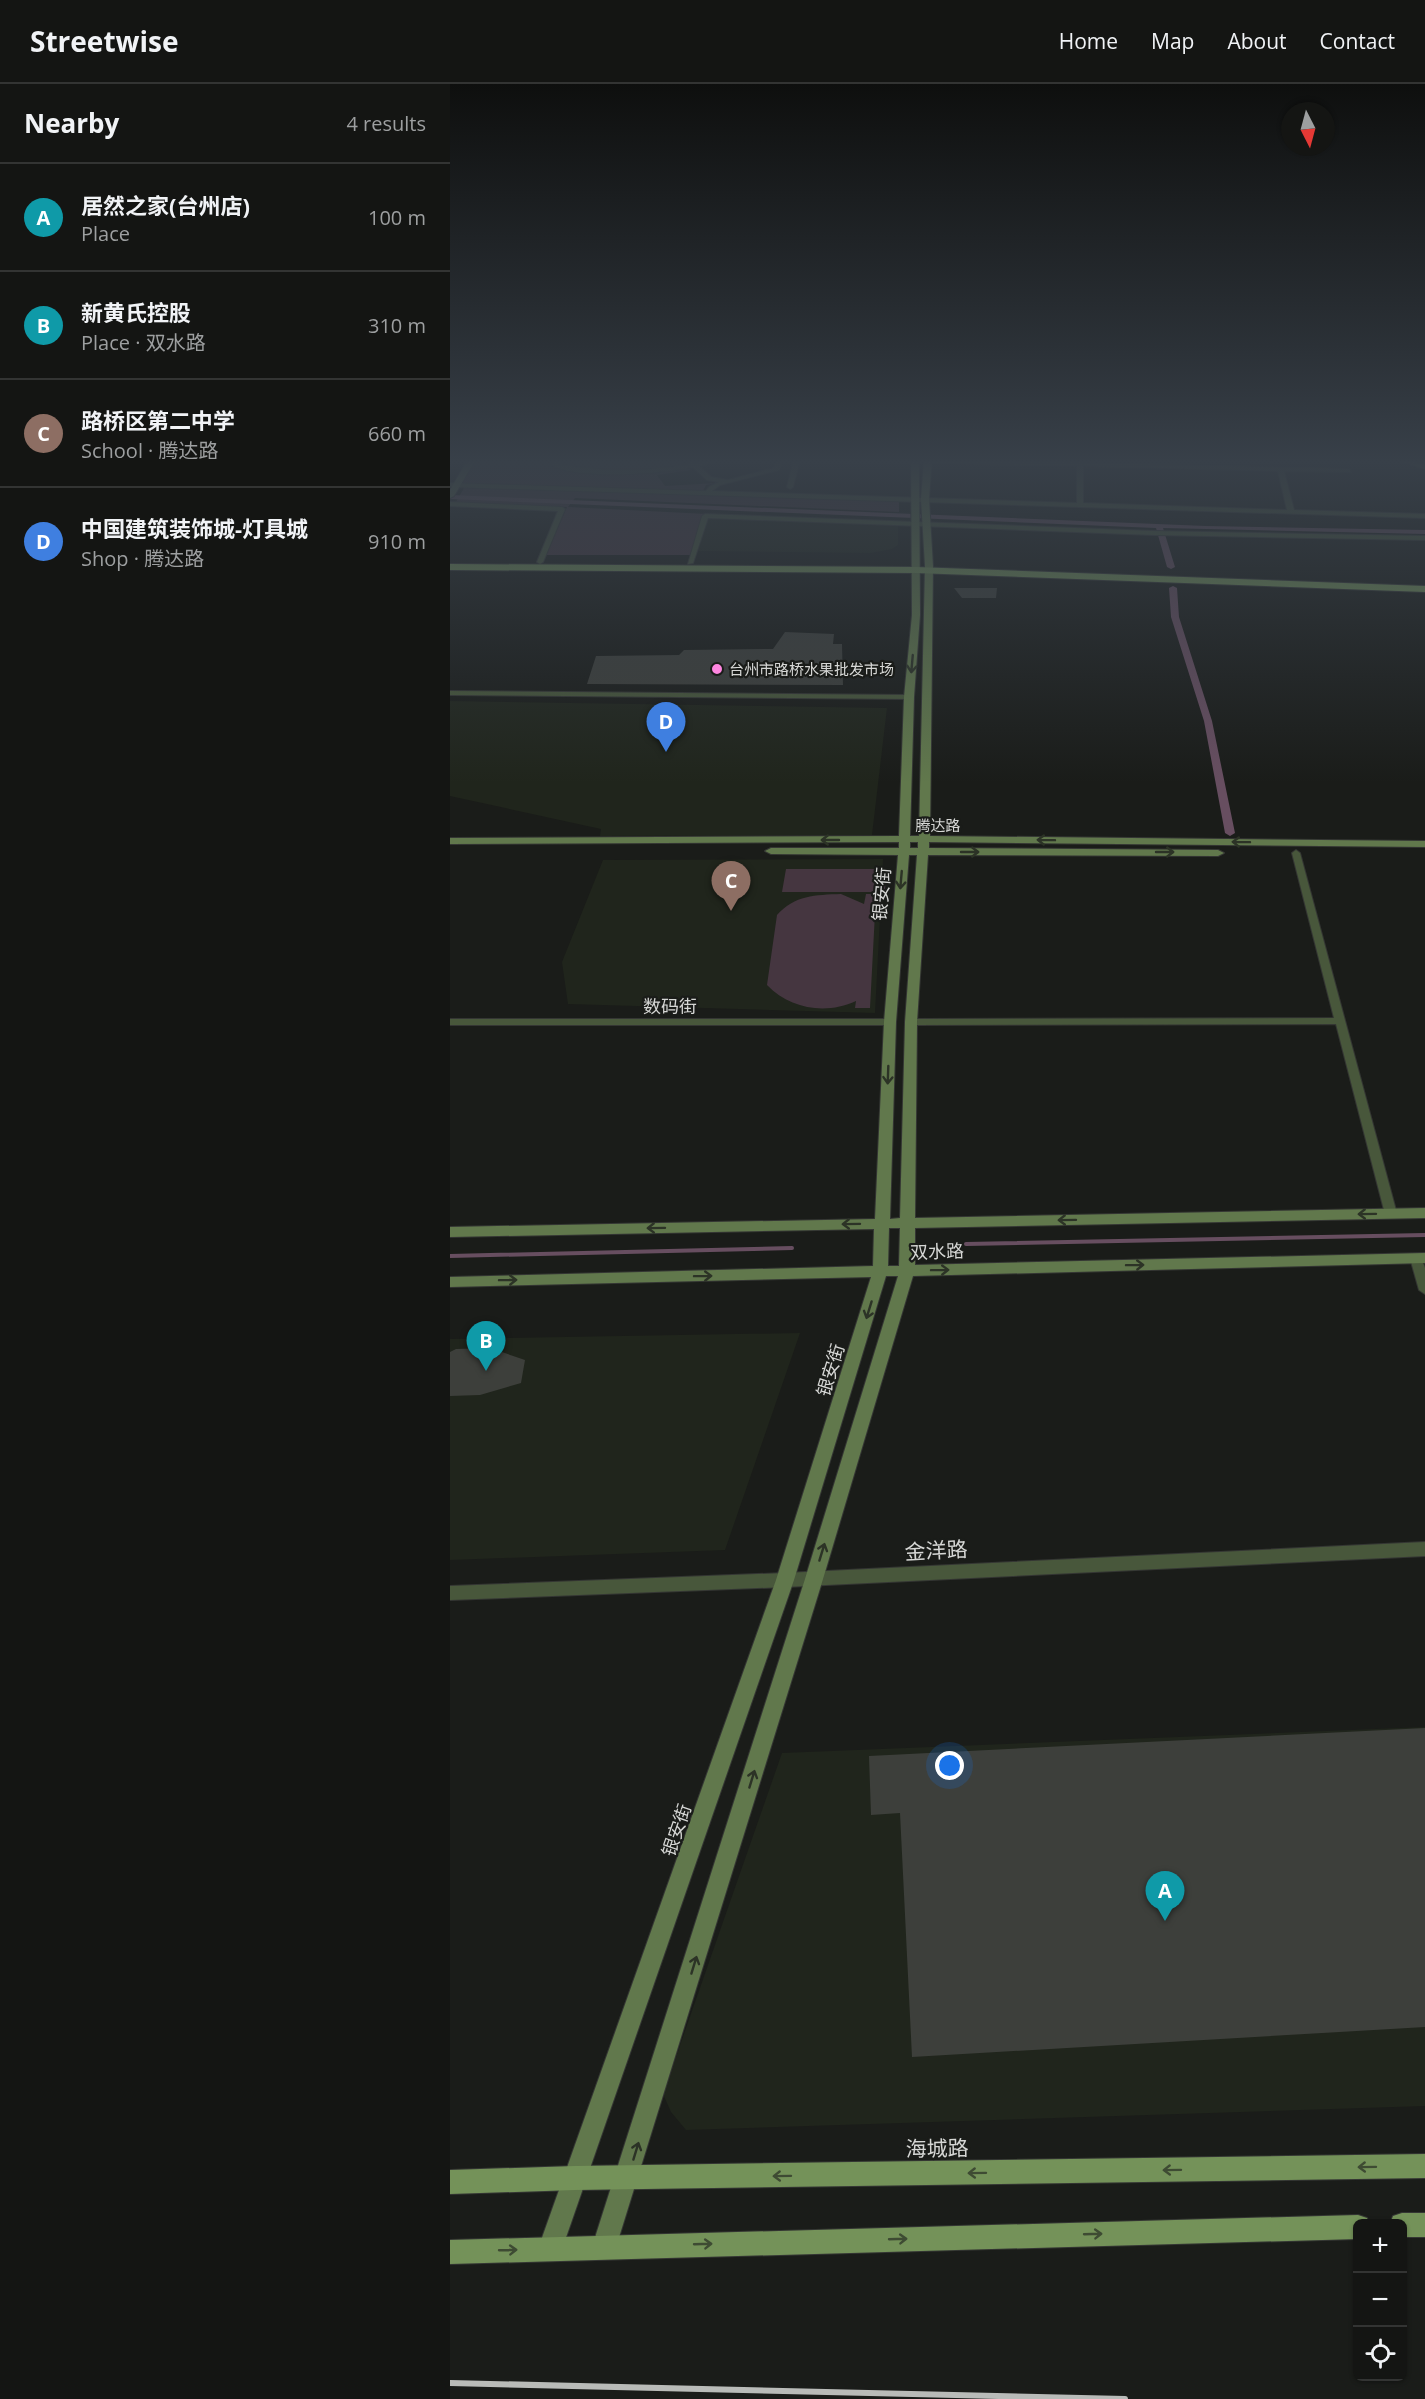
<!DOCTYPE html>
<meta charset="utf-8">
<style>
:root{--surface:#141513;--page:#1d1e1c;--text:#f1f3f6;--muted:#9d9fa0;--line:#333433;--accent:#ea580c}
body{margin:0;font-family:"Open Sans","Noto Sans SC",sans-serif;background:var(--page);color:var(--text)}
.controls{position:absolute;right:18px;bottom:18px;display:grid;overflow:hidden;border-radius:9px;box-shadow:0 2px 4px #0004}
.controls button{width:54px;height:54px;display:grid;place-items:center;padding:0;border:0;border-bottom:2px solid var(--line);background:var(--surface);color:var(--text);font:30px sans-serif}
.compass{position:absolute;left:831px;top:18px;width:54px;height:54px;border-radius:50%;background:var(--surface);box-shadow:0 2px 4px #0004;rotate:174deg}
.you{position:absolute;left:500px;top:1682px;width:21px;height:21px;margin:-15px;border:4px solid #fff;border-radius:50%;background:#1a73e8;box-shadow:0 0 0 9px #1a73e833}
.badge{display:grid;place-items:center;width:39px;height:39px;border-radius:50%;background:var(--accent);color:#fff;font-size:20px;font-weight:700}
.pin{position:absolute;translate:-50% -50px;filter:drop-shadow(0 2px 3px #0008)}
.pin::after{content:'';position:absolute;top:32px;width:21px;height:18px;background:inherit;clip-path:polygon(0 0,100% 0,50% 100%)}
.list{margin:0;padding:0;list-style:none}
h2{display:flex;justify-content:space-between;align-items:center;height:78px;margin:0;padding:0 24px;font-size:26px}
h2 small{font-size:20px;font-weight:400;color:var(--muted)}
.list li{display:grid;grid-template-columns:39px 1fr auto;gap:18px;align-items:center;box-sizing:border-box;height:108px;padding:0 24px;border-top:2px solid var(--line)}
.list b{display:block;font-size:22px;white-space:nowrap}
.list p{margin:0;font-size:20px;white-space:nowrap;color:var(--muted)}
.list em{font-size:20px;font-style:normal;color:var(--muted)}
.icon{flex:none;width:33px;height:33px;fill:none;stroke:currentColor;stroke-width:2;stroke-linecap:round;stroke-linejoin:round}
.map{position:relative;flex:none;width:975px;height:2315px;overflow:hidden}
header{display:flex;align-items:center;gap:36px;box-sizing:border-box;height:84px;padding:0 30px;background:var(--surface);border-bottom:2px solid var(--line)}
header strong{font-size:28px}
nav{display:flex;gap:33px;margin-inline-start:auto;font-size:21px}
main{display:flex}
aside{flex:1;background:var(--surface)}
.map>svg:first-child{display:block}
</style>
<header>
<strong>Streetwise</strong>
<nav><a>Home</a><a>Map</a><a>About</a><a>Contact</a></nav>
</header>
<main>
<aside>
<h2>Nearby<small>4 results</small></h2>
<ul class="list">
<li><span class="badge" style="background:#0f9aa8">A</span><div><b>居然之家(台州店)</b><p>Place</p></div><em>100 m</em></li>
<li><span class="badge" style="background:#0f9aa8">B</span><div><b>新黄氏控股</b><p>Place · 双水路</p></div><em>310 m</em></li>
<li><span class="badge" style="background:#8d6e63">C</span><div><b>路桥区第二中学</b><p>School · 腾达路</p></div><em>660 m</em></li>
<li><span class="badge" style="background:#3f7fe0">D</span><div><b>中国建筑装饰城-灯具城</b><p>Shop · 腾达路</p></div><em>910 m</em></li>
</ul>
</aside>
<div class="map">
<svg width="975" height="2315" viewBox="0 0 975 2315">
<rect width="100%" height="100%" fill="#1a1c19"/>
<path fill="#20251c" d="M258 433 448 439V461L442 465 421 469 248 467Z
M0 617 437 624 422 751 150 752 151 745 0 712Z
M433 775 425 929 118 920 112 878 153 776Z
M350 1249 275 1466 0 1476V1255Z
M975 1643V2022L236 2046 221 2028 213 2010 332 1669Z"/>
<path fill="#453640" d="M22 375H229L241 386 207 391 215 402 267 399 256 401 253 407 6 400Z
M14 404 449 417V428L125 414 118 423 257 430 244 471H96L117 423 6 418Z
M336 785H436L435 808H332Z
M391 810 414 820 416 810H426L420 924H405L406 917C376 931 340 925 317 901L327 831C345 811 365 811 391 810Z"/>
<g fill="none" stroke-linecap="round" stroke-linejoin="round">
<path stroke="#674e60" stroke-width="4" d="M516 1160 975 1151
M0 1172 342 1164"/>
<path fill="#674e60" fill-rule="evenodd" d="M0 411 756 442 975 446V450L713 444 725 483 721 485 717 483 706 444 0 415Z
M723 502 727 504 729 533 762 637 785 749 780 752 775 749 754 637 721 533 719 504Z"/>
</g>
<path fill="#3d3f3b" d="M504 504H547L546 514H512Z
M335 548 384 550 383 560H392L393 601 137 600 146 572 229 571 234 566 323 565Z
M40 1264 75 1276 71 1299 30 1311 0 1312V1268L6 1265Z
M975 1644V1943L462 1973 450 1729 421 1731 419 1672Z"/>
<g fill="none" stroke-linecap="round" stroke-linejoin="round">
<defs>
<path id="minor" d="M111 375H119L109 380C153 388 197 388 240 380L235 375H241L246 379 275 375 249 382 261 393 278 396 324 384 327 375H333L329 386 270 401 262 407 627 419V382L478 379 475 377 478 375 899 385 901 388 834 387 844 426 975 430V434L0 403V399L256 407 259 403 269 398 257 396 243 383C209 390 131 396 100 381ZM633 382 828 387 837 426 633 419Z
M344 375H350L343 403 340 405 337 403Z
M0 418 112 423 115 425 93 478 90 480 87 478 108 427 0 422Z
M255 430 704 447 975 452V456L704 451 258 434 243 479 238 480 252 432Z
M0 607 459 611 463 613 459 615 0 611Z
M846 766 850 769 947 1130 945 1133 941 1134 935 1130 886 940 461 941 456 938 461 935 884 934 842 769Z
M0 935H440L445 938 440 941H0Z
M966 1170 970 1171 975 1184V1210L969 1206 960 1174Z"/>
<path id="tertiary" d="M975 1458V1472L335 1503 0 1516V1502L335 1489Z"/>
<path id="secondary" d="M18 375H26L4 412 0 414V406Z
M461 375H469L470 531 464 613 460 752H469L475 482 471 415 474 375H482L479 415 483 482 480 752 975 757V763L479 758V764L768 766 774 769 768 772 478 771 467 938 465 1134 975 1124V1134L465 1144V1181L975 1169V1179L463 1192 373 1495 166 2163 163 2172 154 2175 145 2172 142 2163 355 1495 448 1192H436L344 1496 112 2165 109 2174 100 2177 91 2174 88 2165 326 1496 421 1193 0 1203V1193L423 1182 424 1145 0 1153V1143L425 1135 434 938 448 771 321 770 315 767 321 764H449V758L0 760V754L449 752 454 613 462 531ZM460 758H468V764H460ZM459 771H467L455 938 450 1134 440 1135 446 938ZM439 1144H450L449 1182H438Z
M944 375H956L975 381V385Z"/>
<path id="primary" d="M0 480 466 483 975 502V508L466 489 0 486Z
M975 2070V2094L125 2106 0 2110V2086L125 2082Z
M952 2129H975V2153H952V2140H940L943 2132Z
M908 2131 917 2134 919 2140H908V2155L0 2180V2156Z"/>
</defs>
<use href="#minor" stroke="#343633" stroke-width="2"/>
<use href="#tertiary" stroke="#343633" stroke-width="2"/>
<use href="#secondary" stroke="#343633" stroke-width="2"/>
<use href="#primary" stroke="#343633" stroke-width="2"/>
<use href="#minor" fill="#48573b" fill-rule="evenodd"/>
<use href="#tertiary" fill="#48573b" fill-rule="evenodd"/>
<use href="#secondary" fill="#61784c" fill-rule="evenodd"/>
<use href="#primary" fill="#749259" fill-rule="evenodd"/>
<path stroke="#b9bbb8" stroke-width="6" d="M0 2299 675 2315"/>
</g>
<defs><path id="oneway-shaft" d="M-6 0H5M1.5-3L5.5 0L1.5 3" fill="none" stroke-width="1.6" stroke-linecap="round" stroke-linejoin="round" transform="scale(1.5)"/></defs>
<g stroke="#2c3326">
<use href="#oneway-shaft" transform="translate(462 580) rotate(95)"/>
<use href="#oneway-shaft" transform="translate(380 756) rotate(180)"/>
<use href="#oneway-shaft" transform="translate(596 756) rotate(-179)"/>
<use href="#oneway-shaft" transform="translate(791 758) rotate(-179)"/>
<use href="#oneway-shaft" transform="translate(520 768)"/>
<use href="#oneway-shaft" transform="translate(715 768)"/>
<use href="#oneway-shaft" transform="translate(451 796) rotate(95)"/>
<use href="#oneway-shaft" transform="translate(438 991) rotate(92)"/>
<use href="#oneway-shaft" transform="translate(917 1130) rotate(179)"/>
<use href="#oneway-shaft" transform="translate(617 1136) rotate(179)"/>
<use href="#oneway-shaft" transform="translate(401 1140) rotate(179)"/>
<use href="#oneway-shaft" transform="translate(206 1144) rotate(179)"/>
<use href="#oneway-shaft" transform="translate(685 1181) rotate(-1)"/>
<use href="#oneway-shaft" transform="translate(490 1186) rotate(-1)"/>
<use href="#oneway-shaft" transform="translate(253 1192) rotate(-1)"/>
<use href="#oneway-shaft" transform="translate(58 1196) rotate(-1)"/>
<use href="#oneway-shaft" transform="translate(419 1226) rotate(107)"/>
<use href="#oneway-shaft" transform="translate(372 1468) rotate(-73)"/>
<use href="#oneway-shaft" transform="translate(302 1695) rotate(-73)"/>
<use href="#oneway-shaft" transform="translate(244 1881) rotate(-73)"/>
<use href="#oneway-shaft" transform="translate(186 2067) rotate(-73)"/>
</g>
<g stroke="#3e4b33">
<use href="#oneway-shaft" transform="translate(917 2083) rotate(179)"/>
<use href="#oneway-shaft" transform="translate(722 2086) rotate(179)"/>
<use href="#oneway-shaft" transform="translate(527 2089) rotate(179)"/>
<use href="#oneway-shaft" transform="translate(332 2092) rotate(179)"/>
<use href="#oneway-shaft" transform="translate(643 2150) rotate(-2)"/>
<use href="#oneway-shaft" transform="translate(448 2155) rotate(-2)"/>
<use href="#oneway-shaft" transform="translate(253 2160) rotate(-2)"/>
<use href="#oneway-shaft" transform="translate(58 2166) rotate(-2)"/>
</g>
<linearGradient id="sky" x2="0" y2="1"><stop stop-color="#0e0f0e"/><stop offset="0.54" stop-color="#384049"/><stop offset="1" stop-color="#384049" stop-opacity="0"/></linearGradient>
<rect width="975" height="699" fill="url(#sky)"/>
<circle fill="#fe86e0" stroke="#1a1c19" stroke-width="2" cx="267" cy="585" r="6"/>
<g text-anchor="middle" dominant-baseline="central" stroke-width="4.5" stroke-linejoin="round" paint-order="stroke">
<g font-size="15" fill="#d6d7d5" stroke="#1a1c19" text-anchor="start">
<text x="279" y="585">台州市路桥水果批发市场</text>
</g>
<g font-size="15" fill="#d6d7d5" stroke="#1a1c19">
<text x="488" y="741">腾达路</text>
</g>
<g font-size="18" fill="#d6d7d5" stroke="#1a1c19">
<text transform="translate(431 810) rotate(-85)">银安街</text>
<text x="220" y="922">数码街</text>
<text transform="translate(487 1167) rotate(-2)">双水路</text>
<text transform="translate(380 1286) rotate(-73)">银安街</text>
<text transform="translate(226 1746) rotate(-71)">银安街</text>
</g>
<g font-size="21" fill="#d6d7d5" stroke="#1a1c19">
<text transform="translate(486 1466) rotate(-3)">金洋路</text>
<text transform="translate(487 2064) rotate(-1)">海城路</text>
</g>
</g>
</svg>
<div class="controls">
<button>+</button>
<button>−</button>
<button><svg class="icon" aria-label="locate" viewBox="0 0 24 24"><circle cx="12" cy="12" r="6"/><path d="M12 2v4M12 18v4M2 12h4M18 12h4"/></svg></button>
</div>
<svg class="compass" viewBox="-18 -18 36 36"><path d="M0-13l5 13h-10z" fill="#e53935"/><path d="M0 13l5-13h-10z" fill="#9d9fa0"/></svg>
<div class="you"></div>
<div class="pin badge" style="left:715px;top:1837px;background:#0f9aa8">A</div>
<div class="pin badge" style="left:36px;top:1287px;background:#0f9aa8">B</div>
<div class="pin badge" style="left:281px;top:827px;background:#8d6e63">C</div>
<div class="pin badge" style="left:216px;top:668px;background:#3f7fe0">D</div>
</div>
</main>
